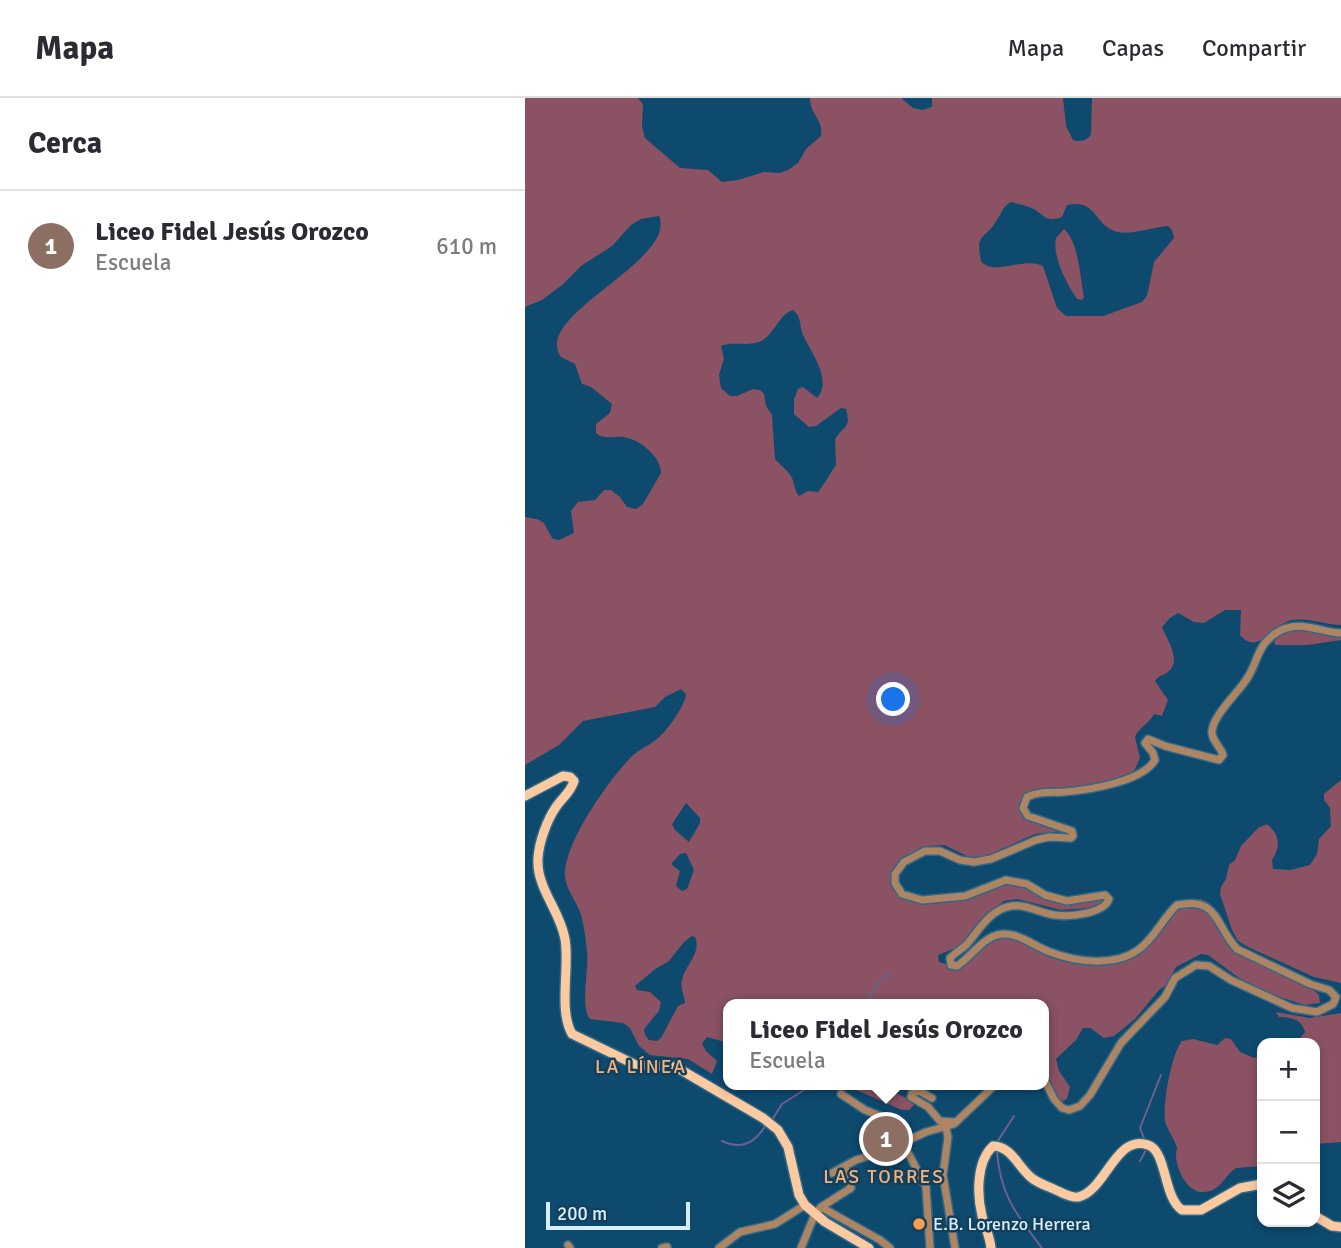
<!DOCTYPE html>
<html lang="es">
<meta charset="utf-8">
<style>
:root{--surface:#fff;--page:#f7f7f7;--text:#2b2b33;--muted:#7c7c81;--line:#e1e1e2;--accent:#0f766e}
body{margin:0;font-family:Signika,sans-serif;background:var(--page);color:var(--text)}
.controls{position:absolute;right:21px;bottom:21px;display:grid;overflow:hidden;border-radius:14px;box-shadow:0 4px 10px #0003}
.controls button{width:63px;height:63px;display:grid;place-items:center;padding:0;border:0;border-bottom:2px solid var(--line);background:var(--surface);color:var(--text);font:35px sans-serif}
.scale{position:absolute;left:21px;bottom:18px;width:144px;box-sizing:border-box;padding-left:7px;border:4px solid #d7eeff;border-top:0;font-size:19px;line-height:24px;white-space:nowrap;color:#d7eeff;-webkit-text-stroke:5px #143f5a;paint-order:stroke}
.you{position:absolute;left:369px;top:602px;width:24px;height:24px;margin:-18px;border:5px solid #fff;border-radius:50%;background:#1a73e8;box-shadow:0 0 0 10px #1a73e833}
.badge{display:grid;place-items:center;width:46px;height:46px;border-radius:50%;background:var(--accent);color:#fff;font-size:23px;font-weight:700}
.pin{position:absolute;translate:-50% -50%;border:4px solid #fff;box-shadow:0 2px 7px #0006}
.popup{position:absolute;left:198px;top:901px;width:326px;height:91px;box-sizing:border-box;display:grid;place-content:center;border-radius:14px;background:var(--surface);filter:drop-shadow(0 2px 5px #0005);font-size:23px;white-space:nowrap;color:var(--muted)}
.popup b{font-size:26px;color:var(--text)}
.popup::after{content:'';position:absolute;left:50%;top:100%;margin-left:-14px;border:14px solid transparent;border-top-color:var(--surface)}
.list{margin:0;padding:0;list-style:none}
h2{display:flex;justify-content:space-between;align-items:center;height:91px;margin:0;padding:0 28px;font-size:30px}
h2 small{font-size:23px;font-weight:400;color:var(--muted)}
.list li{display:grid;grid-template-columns:46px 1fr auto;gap:21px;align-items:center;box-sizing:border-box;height:112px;padding:0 28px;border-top:2px solid var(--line)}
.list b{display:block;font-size:26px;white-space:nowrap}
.list p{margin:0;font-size:23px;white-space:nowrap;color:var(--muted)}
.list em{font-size:23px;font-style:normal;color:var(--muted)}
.icon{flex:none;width:38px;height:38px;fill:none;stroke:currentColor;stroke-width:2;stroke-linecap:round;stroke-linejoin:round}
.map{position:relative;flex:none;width:816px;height:1150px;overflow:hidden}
header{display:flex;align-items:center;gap:42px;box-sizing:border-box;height:98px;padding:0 35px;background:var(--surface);border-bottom:2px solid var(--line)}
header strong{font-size:33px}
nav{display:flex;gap:38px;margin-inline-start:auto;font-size:24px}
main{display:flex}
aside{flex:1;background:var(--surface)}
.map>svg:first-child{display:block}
</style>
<header>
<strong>Mapa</strong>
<nav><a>Mapa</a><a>Capas</a><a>Compartir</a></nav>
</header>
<main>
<aside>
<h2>Cerca<small></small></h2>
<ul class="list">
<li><span class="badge" style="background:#8d6e63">1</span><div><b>Liceo Fidel Jesús Orozco</b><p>Escuela</p></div><em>610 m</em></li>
</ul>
</aside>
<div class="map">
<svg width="816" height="1150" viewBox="0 0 816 1150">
<rect width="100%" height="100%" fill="#0d4a6e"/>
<path fill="#8a5263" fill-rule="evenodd" d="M0 0H113L118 6 117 29 120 40 155 70 183 72 197 84 213 82 239 74 255 75 263 72 273 65 281 51 296 38C299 22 284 15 285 0H376L388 10 397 12 407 9V0H538L541 28 548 42C555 44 563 43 566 36L567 0H816V527C800 527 776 517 761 524 746 531 732 557 715 537L716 512H700L679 525 669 524 653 515 645 520 637 529C641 540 657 562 644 573 639 578 635 576 630 583L643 602 637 618 629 616C624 626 614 629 610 639L615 660 609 673 589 682 565 687 507 692 503 696 499 713 538 733 510 736 461 758 448 761 419 747 403 748 380 761 372 773V790C378 794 387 802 395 804 424 811 459 790 485 780L527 801 584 796 587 799 586 802 564 810 536 812 492 801 478 803 438 847 413 857 414 864 434 870 442 866 454 850 476 835 537 857 576 862 612 856 625 847 653 804 659 801H675L683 804 706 845 782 886 794 897 795 905 779 907 743 895 714 880 683 857 676 856 651 869 642 887 635 891 610 921 589 938 579 940 565 930H558L551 942 531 961 534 973 545 989 542 1001 538 1003C511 990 519 932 518 906H204L203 945 182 939 177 946 181 953 192 963 187 976 163 961 125 957 114 948 105 930 98 925 65 921C55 909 64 871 62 854 61 842 59 828 56 817 51 801 38 789 40 772 44 738 83 683 107 658 115 651 125 647 133 640 142 633 161 606 161 596L156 591 140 599 130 609 58 623 34 647 0 667V419C24 423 16 423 28 441L34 442 49 435 46 413 53 404 70 402 79 392H86L95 399 102 409 111 411 118 406 136 375C136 358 114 341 98 339 88 338 79 342 71 335V326L85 315 87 306 66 289 57 286 50 266 36 259C6 217 153 163 134 118L116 121 106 127 87 148 56 168 37 187 17 202 0 209ZM486 104C491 105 498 107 504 109 519 114 518 126 537 119L542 107C573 100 568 128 593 134 606 137 628 129 643 128L647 132 649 140 629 164 622 198 617 204 578 218H541L532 210 518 168C500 159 472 176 459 166 455 163 456 161 455 157 451 136 462 139 470 125 476 117 477 109 486 104ZM268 212C277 219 274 228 278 237 286 254 308 283 292 300L278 289 273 291 269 301V316L284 329 291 328 316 310 321 311C327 332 317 327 310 342L311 367C305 375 298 389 293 394L283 393 274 398C269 392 270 387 267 380 263 372 256 368 250 361L247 317 241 308 239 296 235 292 228 291 212 298H205L196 290 194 277 199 261 196 248C208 243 223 249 236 243 250 236 254 216 268 212ZM161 705 175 720V725L164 744 150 732 147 726ZM161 755 169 772 162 791 157 793 151 788 155 773 146 766 155 756ZM167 838 170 839C177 855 160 867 157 882 155 891 159 896 160 905L153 908 136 940 132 943 124 942 120 937 119 931 134 913 136 904 125 894 112 892 110 888 129 872 144 863 159 844Z
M539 131C554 144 555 180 559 199L557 202 552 201C542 186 527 159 531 140Z
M766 529 816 534V542L783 547H750L749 544 754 537Z
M816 682V885L789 879 723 849 713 843 707 832 695 796 696 789 701 781 704 767 710 762 716 748 733 730 742 726C755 737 756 748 747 762L748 771 765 772 785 767 792 756 794 741 806 728 805 710 799 702V696Z
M751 914 785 920 816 915V1044L790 1046V945H753L772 944 780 934C776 920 766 920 754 919Z
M700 940 706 941 715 954 729 960 737 957V1068L711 1070C699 1078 695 1095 677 1094 662 1094 651 1071 651 1057 651 1049 654 1055 651 1047 648 1038 641 1030 640 1022 638 1004 646 957 657 943L668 941 692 947Z
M320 987H355L381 1000 389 1007 384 1012H377Z"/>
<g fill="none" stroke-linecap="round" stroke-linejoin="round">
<path stroke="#6a618c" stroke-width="2" d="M340 906 352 887 364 875
M247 1022 257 1006 287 987
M197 1043C216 1052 230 1045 240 1028
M620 1043 615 1030 636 977
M472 1044 489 1018
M472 1053C475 1097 491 1116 517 1150
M615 1063 621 1052"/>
<defs>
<path id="minor" d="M518 979 529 1001 537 1010 544 1012 555 1008 565 997 596 945 640 899 650 880 671 867 684 868 706 882 767 910 792 914 808 906 811 899 804 892 785 886 712 851C690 828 694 798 652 807 637 821 630 840 613 852 589 869 551 864 525 854 508 848 489 830 469 838 454 844 446 859 432 868L426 867 425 860C430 855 437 851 442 846 455 831 465 811 487 808 501 806 515 815 530 817 544 819 579 816 584 801L580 797 542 803 520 797 502 786 481 782 440 798 397 802 377 796 370 785V776L379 764 400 753H415L435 762 449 764 466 761 511 742 524 739 546 740 548 738 547 733 503 718 498 710 502 699C514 693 525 695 539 694 563 692 617 684 630 662L628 655 620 645 623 641 640 648 694 662 698 657C696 649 686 642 687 633 688 617 715 593 723 579 730 568 732 555 740 545 746 538 754 532 762 530 779 524 799 535 816 535
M316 996 340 1012 360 1020 374 1047
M407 1000 394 993 387 995 386 999 403 1009 415 1023 430 1024
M421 1030 423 1039 418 1077 430 1150
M378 1045 401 1089 405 1150
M307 1075 331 1062 360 1053 401 1034 429 1026 470 987
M296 1109 355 1142 365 1150
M43 1147 45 1150
M137 1150 142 1149
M194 1150 215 1134 250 1126 280 1107
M276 1150 290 1116 296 1109 326 1090 320 1068"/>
<path id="major" d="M0 698 38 678 45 679 49 683C46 694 37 700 31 709 22 722 14 744 13 760 11 790 35 812 40 841 45 869 33 911 47 936L111 967 151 969 238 1020 253 1032 263 1049 274 1097 280 1107 300 1124 344 1150
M790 1118 807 1128 816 1129
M466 1150C465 1139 460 1129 457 1118 452 1097 451 1064 468 1048 487 1048 494 1071 508 1081 515 1086 525 1089 533 1093 539 1096 546 1100 553 1099 580 1094 591 1035 623 1047 642 1053 638 1099 657 1112H676L715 1090 737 1086"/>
</defs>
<use href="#minor" stroke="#316888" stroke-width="10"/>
<use href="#major" stroke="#316888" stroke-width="12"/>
<use href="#minor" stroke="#ae8563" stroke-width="7"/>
<use href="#major" stroke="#fccaa1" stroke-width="9"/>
</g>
<circle fill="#f9a04d" stroke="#143f5a" stroke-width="2.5" cx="394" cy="1126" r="7"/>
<g text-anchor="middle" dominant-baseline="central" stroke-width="5" stroke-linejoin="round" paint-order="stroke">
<g font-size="18" fill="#d7eeff" stroke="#143f5a" text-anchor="start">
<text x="408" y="1126">E.B. Lorenzo Herrera</text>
</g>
<g font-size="19" letter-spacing="2" fill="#f2b37f" stroke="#143f5a">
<text x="116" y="969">LA LÍNEA</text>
<text x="359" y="1079">LAS TORRES</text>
</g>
</g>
</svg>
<div class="controls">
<button>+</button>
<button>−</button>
<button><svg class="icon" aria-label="layers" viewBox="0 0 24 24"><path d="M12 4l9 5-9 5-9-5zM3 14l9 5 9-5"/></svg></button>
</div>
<div class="scale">200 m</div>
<div class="you"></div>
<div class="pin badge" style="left:361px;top:1041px;background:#8d6e63">1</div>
<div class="popup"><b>Liceo Fidel Jesús Orozco</b>Escuela</div>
</div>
</main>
